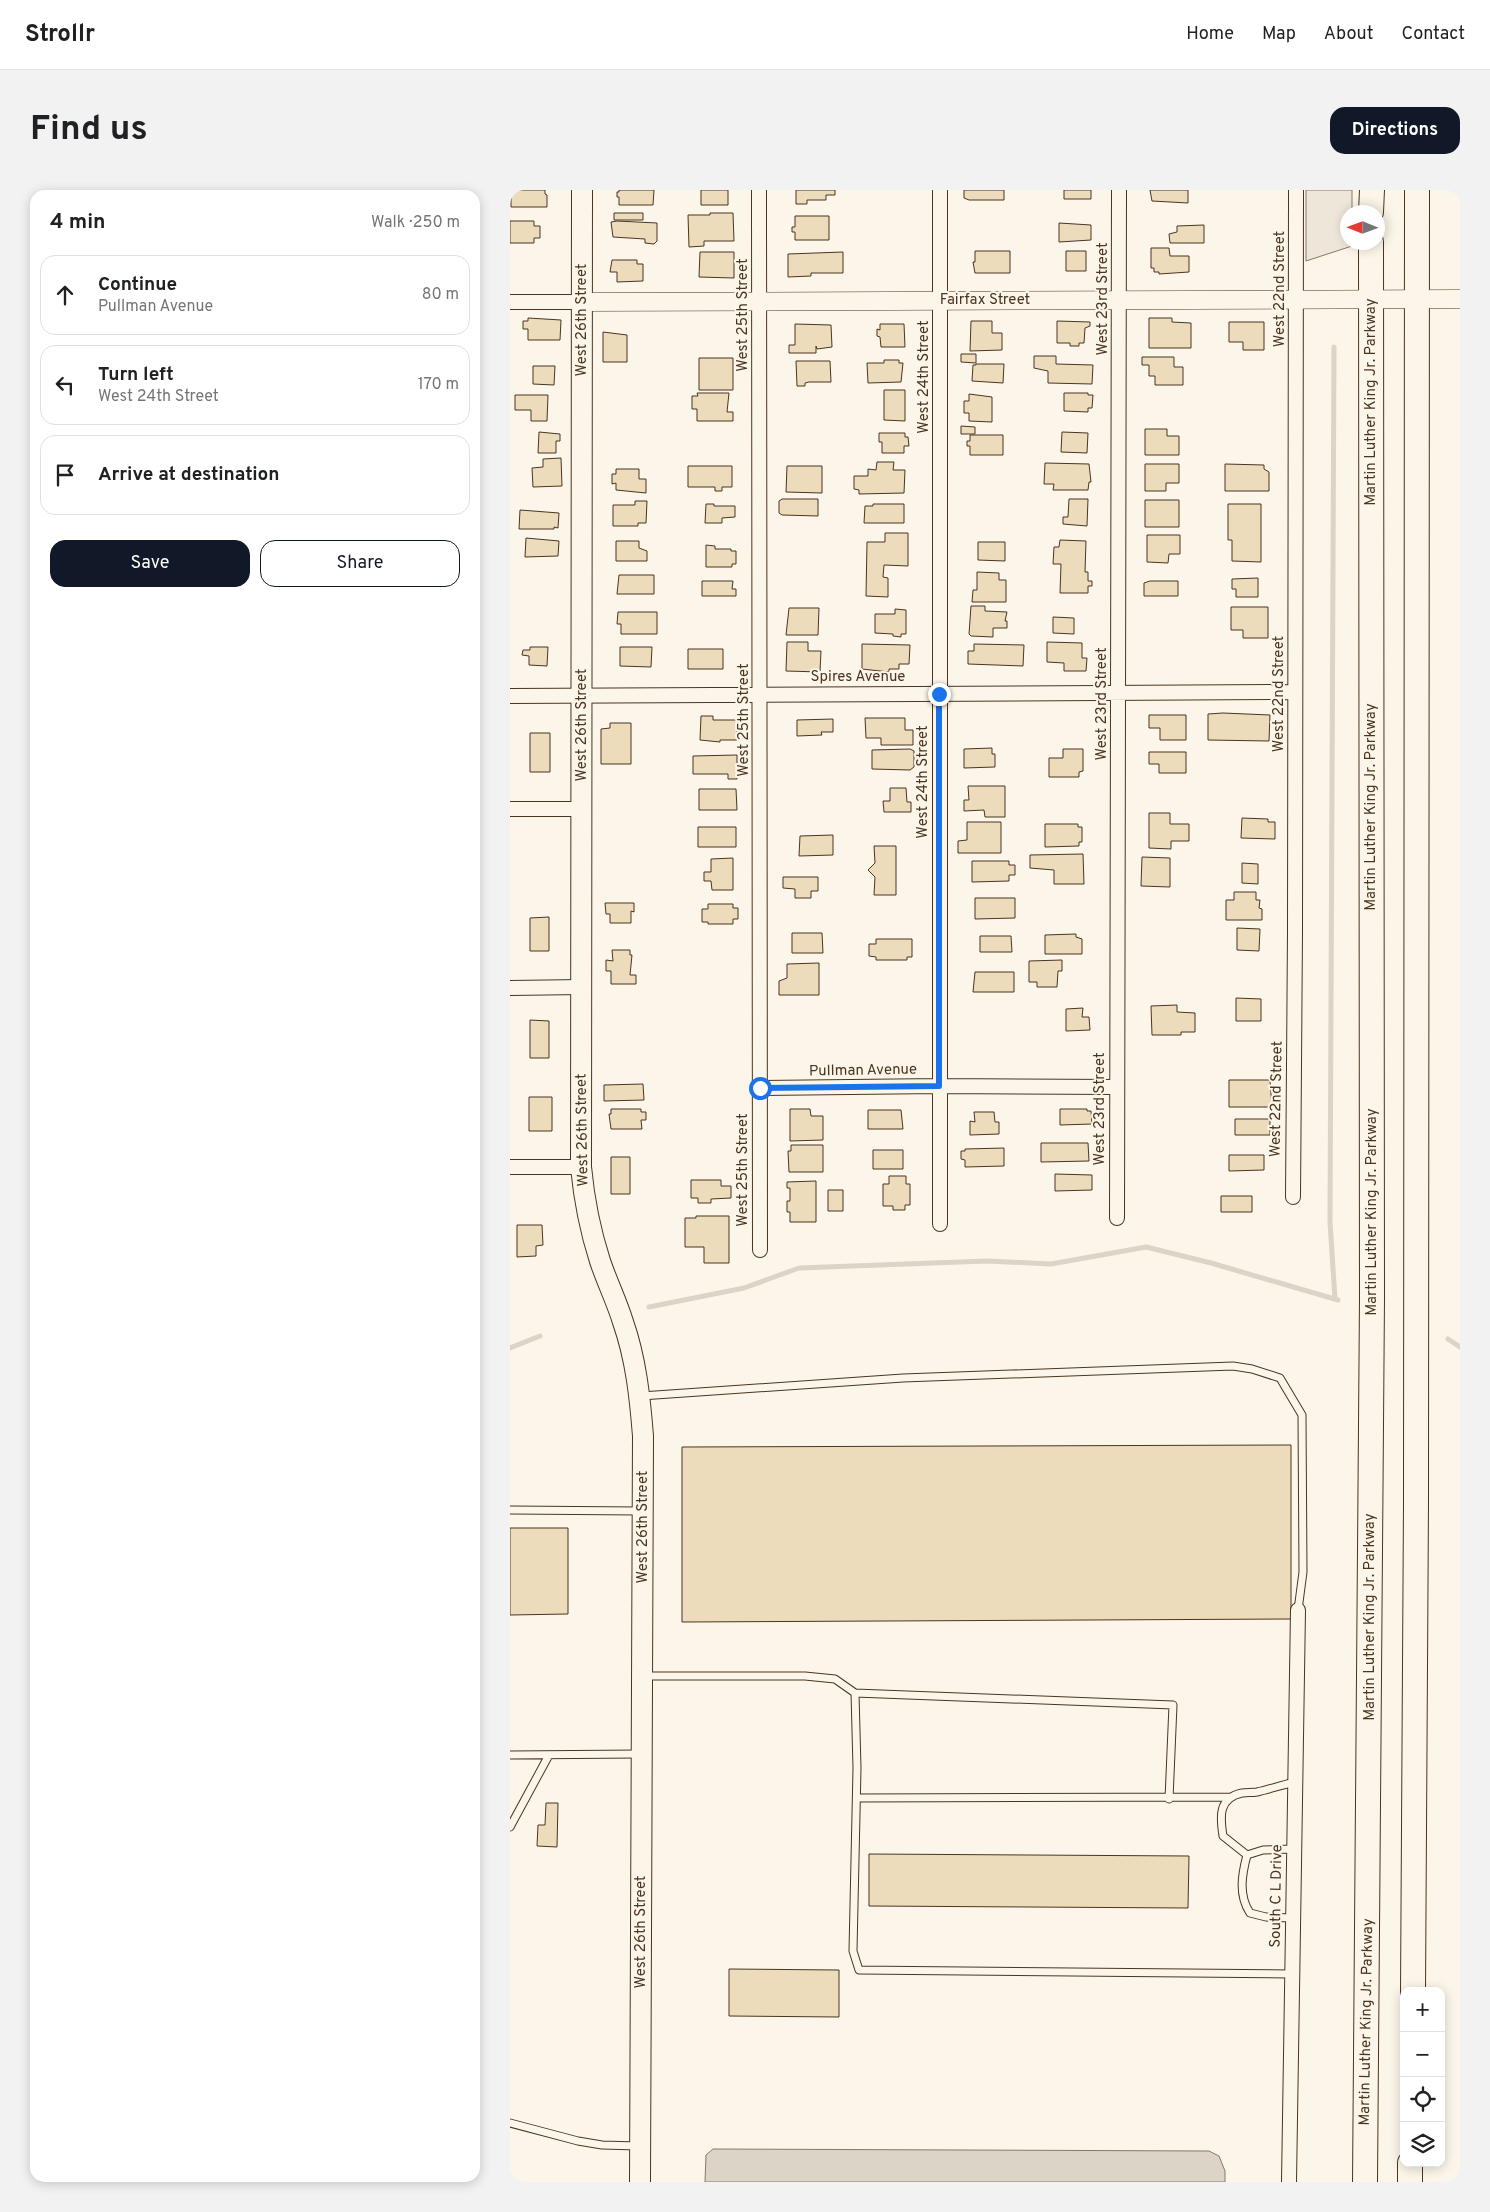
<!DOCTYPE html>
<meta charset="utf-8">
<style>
:root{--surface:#fff;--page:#f2f2f2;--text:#202124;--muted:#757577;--line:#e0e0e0;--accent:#111827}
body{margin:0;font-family:Overpass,sans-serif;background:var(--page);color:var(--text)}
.controls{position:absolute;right:15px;bottom:15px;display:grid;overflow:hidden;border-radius:10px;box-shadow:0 2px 12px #0003}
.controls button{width:45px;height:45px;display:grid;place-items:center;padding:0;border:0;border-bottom:1px solid var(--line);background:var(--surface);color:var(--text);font:25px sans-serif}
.compass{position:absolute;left:830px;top:15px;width:45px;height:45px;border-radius:50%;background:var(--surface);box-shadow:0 2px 12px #0003;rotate:271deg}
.stop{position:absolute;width:15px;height:15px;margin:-11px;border:4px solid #1a73e8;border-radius:50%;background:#fff}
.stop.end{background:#1a73e8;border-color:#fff;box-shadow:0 1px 5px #0008}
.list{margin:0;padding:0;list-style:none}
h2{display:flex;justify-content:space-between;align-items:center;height:65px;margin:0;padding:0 20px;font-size:21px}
h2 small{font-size:16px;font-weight:400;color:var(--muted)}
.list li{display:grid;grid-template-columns:32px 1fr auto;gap:15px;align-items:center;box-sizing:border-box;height:80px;margin:0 10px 10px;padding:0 10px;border:1px solid var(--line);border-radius:15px}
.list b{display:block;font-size:19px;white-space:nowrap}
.list p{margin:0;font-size:16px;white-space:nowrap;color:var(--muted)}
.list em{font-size:16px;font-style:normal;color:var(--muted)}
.actions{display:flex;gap:10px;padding:15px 20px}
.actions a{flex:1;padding:11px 0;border:1px solid var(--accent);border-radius:15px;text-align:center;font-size:18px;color:var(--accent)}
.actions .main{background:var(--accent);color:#fff}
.icon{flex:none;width:28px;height:28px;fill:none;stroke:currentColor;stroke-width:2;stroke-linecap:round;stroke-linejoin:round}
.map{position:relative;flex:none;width:950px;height:1992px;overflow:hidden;border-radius:15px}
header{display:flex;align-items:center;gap:30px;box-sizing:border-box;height:70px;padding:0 25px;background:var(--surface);border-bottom:1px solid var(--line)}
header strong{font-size:24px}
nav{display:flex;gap:28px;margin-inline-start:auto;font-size:18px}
.intro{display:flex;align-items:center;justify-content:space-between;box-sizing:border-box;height:120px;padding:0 30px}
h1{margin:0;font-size:35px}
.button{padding:12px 22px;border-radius:15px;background:var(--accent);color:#fff;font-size:18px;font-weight:700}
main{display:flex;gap:30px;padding:0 30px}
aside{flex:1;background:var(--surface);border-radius:15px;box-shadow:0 2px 12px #0003}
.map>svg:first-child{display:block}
</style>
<header>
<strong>Strollr</strong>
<nav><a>Home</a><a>Map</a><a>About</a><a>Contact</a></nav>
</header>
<div class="intro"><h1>Find us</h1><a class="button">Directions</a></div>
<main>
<aside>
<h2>4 min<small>Walk · 250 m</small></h2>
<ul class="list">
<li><svg class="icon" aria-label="ahead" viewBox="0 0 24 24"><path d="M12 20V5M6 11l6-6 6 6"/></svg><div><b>Continue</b><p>Pullman Avenue</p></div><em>80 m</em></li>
<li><svg class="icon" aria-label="left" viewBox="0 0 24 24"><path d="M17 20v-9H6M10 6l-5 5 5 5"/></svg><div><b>Turn left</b><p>West 24th Street</p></div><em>170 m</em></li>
<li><svg class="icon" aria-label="arrive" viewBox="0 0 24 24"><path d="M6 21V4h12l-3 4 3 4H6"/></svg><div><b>Arrive at destination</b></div></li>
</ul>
<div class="actions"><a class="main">Save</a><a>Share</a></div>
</aside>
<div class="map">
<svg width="950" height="1992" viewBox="0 0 950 1992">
<rect width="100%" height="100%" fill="#fbf6e9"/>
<path fill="#ede6d9" stroke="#887966" d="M796 0H842V22H838V52L842 53V56L796 71Z"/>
<path fill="#dcd4c6" stroke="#887966" d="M203 1959 699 1961 709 1966 715 1981V1992H195L196 1965Z"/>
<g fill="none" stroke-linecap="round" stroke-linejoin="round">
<path stroke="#dcd4c6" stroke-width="5" d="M824 157 820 1032 825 1109
M139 1117 234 1098 289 1078 477 1071 541 1074 636 1057 701 1073 828 1110
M938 1149 950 1157
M0 1158 30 1146"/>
</g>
<path fill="#ecdcbc" stroke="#4a3520" d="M1 0H35V4L37 5V17H1Z
M109 0H144L143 15H109V7H107V2H109Z
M191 0H218V15H191Z
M286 0H325V5H316V10H297V14H286Z
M454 0H494V10H459L454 8Z
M554 0H581V9H554Z
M640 0H678V13L642 11Z
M104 23H133V30H104Z
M200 23H223L224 51H194V56L179 57 178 25H200Z
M285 26H319V50H285V42H282V37H285Z
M0 31H24V36H30V48H24V53H0Z
M107 31 147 33V51L144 54 135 53V49L103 47 101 32Z
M549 33 581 35V50L549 52Z
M694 35V53H660L659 44 667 42V36Z
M641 58H659L660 66H679V82L649 84V82H644V78H641Z
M465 61H500V83H465L463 72H465Z
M556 61H576V81H556Z
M190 62H224V88L189 87Z
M333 62V83H301V86L278 87V64Z
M102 70H127V74H133V91L107 92V82H100Z
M18 128 51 130 50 150H18V139H13V131H18Z
M639 128H662V132L681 133V158H639Z
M461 131H482V143H492V160L460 161Z
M547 131 580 132V136L575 138 574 153H569V156H560V153H547Z
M719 132H754V160H733V152H719Z
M285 134 321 135 322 157 307 159 306 156V163H279V155H285Z
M370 134H394L395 157H371L370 147 367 146V139L370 140Z
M93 142 117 145V172H93Z
M451 164H466V173L451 172Z
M524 166H546V174L583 175 582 194 538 193V181L524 178Z
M632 167H664V177H673V195H645V186H639V175H632Z
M189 168H223V200H189Z
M374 170H389V173H393L391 192 358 193 357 173H374Z
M286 171H320L321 192H299L295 193V196H287Z
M466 174H494L493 193 462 191 463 175H466Z
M23 176H45L44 195 23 194Z
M374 200H395V231L374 230Z
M187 203H219L217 222H223V231H187V219H182V206H188Z
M554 203H578V205H583L582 218H578V222L554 221Z
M459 204 482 207V232L459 231V223H454V211H459Z
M5 205H38L37 231H21V220H5Z
M451 236 465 237V244H451Z
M635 239H657V246H669V265H635Z
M29 242 50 244V251H46V263H28Z
M552 242 578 243 577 263 551 262Z
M369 243H395V247H398L399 256H394V263H372V252H369Z
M460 245H493V265H460V256H457V251H460Z
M51 268 52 296 23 297 22 278 33 277V269Z
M367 272H384L383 280H395L394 303 349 304V300L344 299V286H358V279L366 280Z
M535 273 579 274 581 292H579L578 300H543L544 294H534Z
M635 274H669V293H656V301H635Z
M715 274 754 275V279L759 282V301H715Z
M178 276H222V297H212V301H205V297H178Z
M277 276H312V303L276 302Z
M106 279H129V289H136V303L106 300V293L102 294V284H106Z
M272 309H308V326L272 325 269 323V311Z
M559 309H578L577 336 553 334V327H558Z
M635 310H669V337H635Z
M125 311H137L136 333H128V336H103V315H125Z
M196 314H204V316H225V327L212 328V333H195Z
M363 314H394V333H354L355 316H363Z
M718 314H751V372L722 371V350H718Z
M10 320 49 323 48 338 44 337V339H9Z
M375 343H398V376L374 375 373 387 378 388V407L356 406 357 352H375Z
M637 345H670V364H659L658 373 637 372Z
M16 348 49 351 48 366 15 367Z
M550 350 576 351 575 382H578V391H582V396H578V403H550L551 374H543L544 357H549Z
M106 351H129V358L137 361V371H106Z
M468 352H495V371L468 370Z
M196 355 205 356V359H221V361H226V374H222V377H196Z
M467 382 489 383V390H496V412H462L463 400H467Z
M109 385H144V404H107Z
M748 388V407H726V399H722V389Z
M192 391H223L222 399H226V406H192Z
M640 391H668V406H634V393Z
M461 416H475V421L497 422 495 431H497V438H483V447L461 446 459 444Z
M721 417H758V448H733V440H721Z
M279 418H309L308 445H276Z
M385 419 396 420V444H391V447L383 446V444L365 443V424H385Z
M108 422H147V444H111V434H107Z
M543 427 564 428V444L543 443Z
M277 452H298V461H311L310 482 276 481Z
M537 452 572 453V468H577L576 481H554V473L537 472Z
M352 454 400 455 399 474H389V479H379V482L352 479Z
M464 454 514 455 513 476 458 474V461H464Z
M20 457H38L37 476 19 475V466L12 465 13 460H20Z
M110 457H142L141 477 110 476Z
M178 459H213V479H178Z
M713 523 760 525 759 551 698 550V524Z
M639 525H676V550H650V538H639Z
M191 526H203V530H227V550H210V552L190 550Z
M355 528H395V540H403V555H371V548H356Z
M323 529V542H311L312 545 287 546V530Z
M100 533H121V574H91V539L100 538Z
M20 543H40V582H20Z
M482 558V564H485V577L454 578V559Z
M400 559 404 561V577L400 580 362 579V560Z
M553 559H573V581L569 582V587H539V568H553Z
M639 562H676V583H649V574H639Z
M227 565V589H218V584H183V566Z
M458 596H495V627H475L474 620 454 621V610H459Z
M380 598H396L397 612H401V622H374L373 611H380Z
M189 599H226L227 620H189Z
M639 623H660V634H679V651H661V659L639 658Z
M732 628 758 629V632H765V649L731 648Z
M457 632H491V663H448V651L457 650Z
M535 634H568V637H572V652H569V656L535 657Z
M188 637H226V657H188Z
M323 645V665L289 666 290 646Z
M364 656H386V705H364L365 687 358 680 365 673Z
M573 664 574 694H544V680L520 678V665Z
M632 667 660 668V697L631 696Z
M223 668V700H202L201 691H194V682H201V669Z
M462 671H499V675H505V685H499V691L462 692Z
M732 673 748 674V694L732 693Z
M273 687H308V701H301V708H285V699L273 698Z
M724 702H746V710H750L749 718 752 719V730H716V710H724Z
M465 708H505V728L465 729Z
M95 713H124V722L121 721V733H100V724H96Z
M198 714H223V718H228V729H223V734H198V732H192V719H198Z
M39 727V761H20V728Z
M727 738 750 739 749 761 727 760Z
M282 743H312L313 763H282Z
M566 744V747L572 749V764H535V745Z
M470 746H501L502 762H470Z
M366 749H402V767H397V770H366V767L359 766V754H366Z
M102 760H120V765H122L120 785H126V794H101V781H96V770L103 771Z
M552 770V781H548L547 797H527V792H519V771Z
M309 773V805H269V791L277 788V774Z
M465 782H504V802H463Z
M726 808 751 809V831H726Z
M667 815V822L685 823V842H671V845H642L641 816Z
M573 818 572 827H579L580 840 556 841V819Z
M20 830 39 831V868H20Z
M719 890H760L762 917H719Z
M133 894 134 910 94 911V895Z
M19 907H42V941H19Z
M101 919H131V922H136V930H131L132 939H101L99 924H101Z
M280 919H300L301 926H313V950L280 951Z
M550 919H577V921H581L582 934 550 935Z
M358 920H391L393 939H358Z
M464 922H484L485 932H489V944L460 945V931L465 932Z
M725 929H760V945H725Z
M531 953H578L579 971 531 972Z
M281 955H313V982H279L278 961H281Z
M494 958V976L455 977V970L451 969V961H455V959Z
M363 960H393V979H363Z
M719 965H754V980L719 981Z
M101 967H120V1004H101Z
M545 984 582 985V1000L545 1001Z
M379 986H396V994H400V1015H395V1020H383V1016H373V994H379Z
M181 990H211V996H221V1008L201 1009V1013H188V1008H181Z
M306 991V1032H280V1022H277V1011H280V998H277V992Z
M318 1000H333V1021H318Z
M711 1006H742V1022H711Z
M186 1026H219V1073H194V1057H175V1028H186Z
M7 1035H32L33 1055 26 1056V1066L7 1067Z
M781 1255V1429L172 1432V1257Z
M0 1338H58V1424L0 1425Z
M36 1613H48L47 1657 27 1656 28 1635H35Z
M359 1664 679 1666 678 1718 359 1716Z
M219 1779 329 1780V1827L219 1826Z"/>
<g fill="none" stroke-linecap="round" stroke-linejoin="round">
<defs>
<path id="service" d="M131 1206 393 1188 723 1176 742 1179 770 1188 792 1225 793 1382 788 1420
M0 1320 130 1321
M133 1486H295L325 1489 345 1503 347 1578 343 1761 349 1780 781 1784
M345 1503 663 1515 659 1609
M0 1565 129 1564
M347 1608 721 1607
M0 1637 39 1565
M737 1665 713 1646C710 1627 708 1608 732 1603 737 1602 742 1603 747 1602 760 1599 772 1595 785 1592
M782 1728 756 1727 740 1723C728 1705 732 1684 737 1665L753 1660 784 1659
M0 1933 68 1951 92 1955 128 1956"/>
<path id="minor" d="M249 0 250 1060
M0 112H72
M0 506 785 502
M0 619H72
M0 798 72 797
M250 898 429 896 606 897
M0 977H71
M783 1007 785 742 786 0
M607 1028 609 0
M430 1034V0
M779 1992 788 1420"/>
<path id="tertiary" d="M72 112 950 109"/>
<path id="secondary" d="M72 0 71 977C74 1009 80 1040 90 1071 97 1092 107 1112 113 1132 126 1169 130 1208 133 1246L130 1992"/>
<path id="trunk" d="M861 22 862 0
M903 1801 906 1313 907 0
M855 1992 862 1108 861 52
M900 1992V1973"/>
</defs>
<use href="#service" stroke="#4a3520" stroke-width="9"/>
<use href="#minor" stroke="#4a3520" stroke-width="16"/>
<use href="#tertiary" stroke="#4a3520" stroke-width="19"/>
<use href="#secondary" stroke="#4a3520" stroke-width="22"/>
<use href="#trunk" stroke="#4a3520" stroke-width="26"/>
<use href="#service" stroke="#fbf6e9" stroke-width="7"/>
<use href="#minor" stroke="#fbf6e9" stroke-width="14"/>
<use href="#tertiary" stroke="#fbf6e9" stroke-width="18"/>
<use href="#secondary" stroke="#fbf6e9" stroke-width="20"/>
<use href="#trunk" stroke="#fbf6e9" stroke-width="24"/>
</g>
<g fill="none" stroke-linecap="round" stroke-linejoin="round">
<path stroke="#1a73e8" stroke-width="6" d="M250 898 429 896V504"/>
</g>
<g text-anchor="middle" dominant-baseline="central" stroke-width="4" stroke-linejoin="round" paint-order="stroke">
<g font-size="15" fill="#4a3520" stroke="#fbf6e9">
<text transform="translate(770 99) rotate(-90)">West 22nd Street</text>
<text transform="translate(593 109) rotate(-90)">West 23rd Street</text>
<text x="475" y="110">Fairfax Street</text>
<text transform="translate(233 125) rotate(-90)">West 25th Street</text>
<text transform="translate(72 130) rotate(-90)">West 26th Street</text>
<text transform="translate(414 187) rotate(-90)">West 24th Street</text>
<text transform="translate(861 212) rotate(-90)">Martin Luther King Jr. Parkway</text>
<text x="348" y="487">Spires Avenue</text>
<text transform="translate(769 504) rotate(-90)">West 22nd Street</text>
<text transform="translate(592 514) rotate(-90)">West 23rd Street</text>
<text transform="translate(234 530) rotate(-90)">West 25th Street</text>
<text transform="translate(72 535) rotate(-90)">West 26th Street</text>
<text transform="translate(413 592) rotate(-90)">West 24th Street</text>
<text transform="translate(861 617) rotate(-90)">Martin Luther King Jr. Parkway</text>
<text transform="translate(353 881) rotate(-1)">Pullman Avenue</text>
<text transform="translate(767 909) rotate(-89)">West 22nd Street</text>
<text transform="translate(590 919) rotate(-90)">West 23rd Street</text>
<text transform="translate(73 940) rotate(-91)">West 26th Street</text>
<text transform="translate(233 980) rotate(-90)">West 25th Street</text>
<text transform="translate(862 1022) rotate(-90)">Martin Luther King Jr. Parkway</text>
<text transform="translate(133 1337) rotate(-90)">West 26th Street</text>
<text transform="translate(860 1427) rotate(-90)">Martin Luther King Jr. Parkway</text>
<text transform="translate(767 1706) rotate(-89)">South C L Drive</text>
<text transform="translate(131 1742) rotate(-90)">West 26th Street</text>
<text transform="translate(857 1832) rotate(-89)">Martin Luther King Jr. Parkway</text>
</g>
</g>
</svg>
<div class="controls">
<button>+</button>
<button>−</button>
<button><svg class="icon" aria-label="locate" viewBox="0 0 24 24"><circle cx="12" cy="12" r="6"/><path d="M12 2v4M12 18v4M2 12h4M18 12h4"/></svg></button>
<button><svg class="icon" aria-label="layers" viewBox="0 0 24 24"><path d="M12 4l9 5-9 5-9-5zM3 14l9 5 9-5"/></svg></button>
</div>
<svg class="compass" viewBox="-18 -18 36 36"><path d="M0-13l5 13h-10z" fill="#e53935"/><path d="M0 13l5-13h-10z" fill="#757577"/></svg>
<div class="stop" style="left:250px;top:898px"></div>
<div class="stop end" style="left:429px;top:504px"></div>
</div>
</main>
